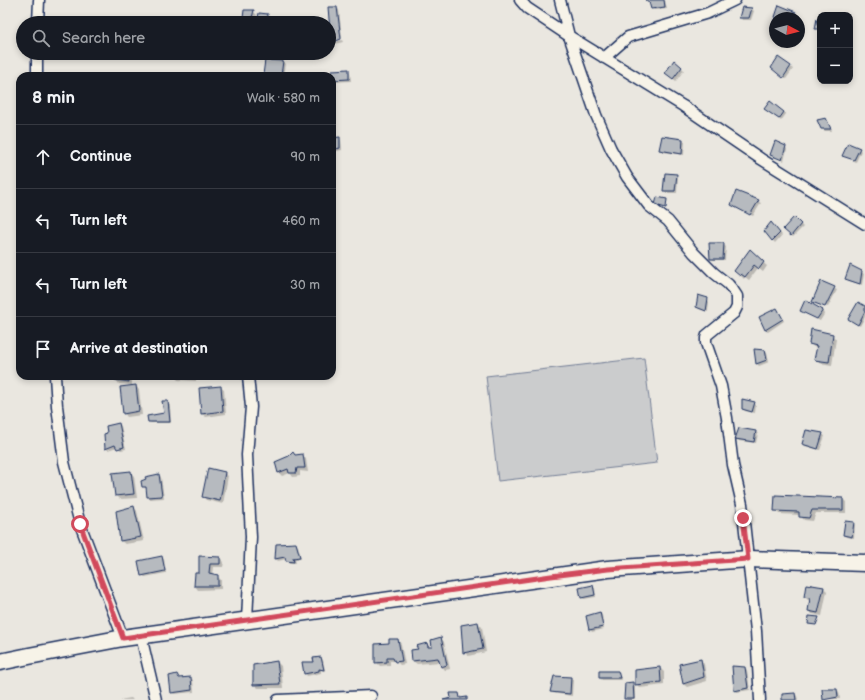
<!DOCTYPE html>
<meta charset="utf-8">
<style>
:root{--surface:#171b24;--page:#242831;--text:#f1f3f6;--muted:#9ea1a6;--line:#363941}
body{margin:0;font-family:"Balsamiq Sans",sans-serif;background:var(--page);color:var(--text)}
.controls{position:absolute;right:12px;top:12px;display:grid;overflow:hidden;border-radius:8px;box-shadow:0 2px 6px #0003}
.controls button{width:36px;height:36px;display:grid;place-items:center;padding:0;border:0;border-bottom:1px solid var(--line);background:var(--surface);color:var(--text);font:20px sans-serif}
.compass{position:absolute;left:769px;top:12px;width:36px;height:36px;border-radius:50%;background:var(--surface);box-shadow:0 2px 6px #0003;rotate:97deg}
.stop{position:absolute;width:12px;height:12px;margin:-9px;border:3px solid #d1495b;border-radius:50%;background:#fff}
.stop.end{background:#d1495b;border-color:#fff;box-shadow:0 1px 4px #0008}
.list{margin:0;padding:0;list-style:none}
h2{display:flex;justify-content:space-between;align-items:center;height:52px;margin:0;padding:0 16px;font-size:17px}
h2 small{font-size:13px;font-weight:400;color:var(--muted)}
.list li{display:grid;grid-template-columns:26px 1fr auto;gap:12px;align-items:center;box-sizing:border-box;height:64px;padding:0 16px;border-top:1px solid var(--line)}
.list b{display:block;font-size:15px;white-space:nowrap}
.list em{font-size:13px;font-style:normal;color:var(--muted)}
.icon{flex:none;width:22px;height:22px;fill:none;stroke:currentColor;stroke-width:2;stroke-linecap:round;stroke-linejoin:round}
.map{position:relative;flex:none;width:865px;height:700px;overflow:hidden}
.search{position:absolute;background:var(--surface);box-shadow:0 2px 6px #0003;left:16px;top:16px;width:320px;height:44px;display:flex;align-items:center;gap:10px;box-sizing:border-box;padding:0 14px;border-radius:22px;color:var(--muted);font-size:15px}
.panel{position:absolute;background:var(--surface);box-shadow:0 2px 6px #0003;left:16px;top:72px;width:320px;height:308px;border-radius:12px}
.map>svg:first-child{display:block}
</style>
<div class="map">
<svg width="865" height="700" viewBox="0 0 865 700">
<rect width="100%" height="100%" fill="#eae7e0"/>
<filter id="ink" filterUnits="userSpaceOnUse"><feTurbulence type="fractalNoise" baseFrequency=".025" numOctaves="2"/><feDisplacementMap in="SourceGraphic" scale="8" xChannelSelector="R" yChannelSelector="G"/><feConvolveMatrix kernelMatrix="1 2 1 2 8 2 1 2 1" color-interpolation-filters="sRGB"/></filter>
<g filter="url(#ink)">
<path fill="#cbcccd" stroke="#737e96" d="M644 358 657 463 498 481 486 376Z"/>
<path fill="#0003" d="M647 0H665L667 9 654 10Z
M337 8 339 10 342 38 332 41V43V42Z
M752 9 754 11 751 20H742L740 17Z
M253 11 257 15 256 19H259L260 14 268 15 272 19 271 23H238Z
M796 13 799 16 798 18H776Z
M342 40 343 42 334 44 333 43Z
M778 58 793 69 786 79 775 70Z
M674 61 684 70 676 81 669 75Z
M283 62 285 64 283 76H265L264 75Z
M348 70 350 72 351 81 335 82 333 79Z
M768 111 784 112 786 114 781 121Z
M826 119 828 121 832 131H825L822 129Z
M339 138 341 140 342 150 332 152V139Z
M683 140 685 142 684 155 663 152 661 150Z
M785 147 787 149 784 161 771 154Z
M859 149 861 151 856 162 844 155Z
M676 175 678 177 677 193H666L664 190Z
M737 192 761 203 753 216 734 207Z
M794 218 803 227 793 237 784 229Z
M773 225 782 235 775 243 765 231Z
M723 244 726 247 725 260H713L710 258Z
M19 249H20V265L17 262Z
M750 251 767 266 763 272 758 268 749 280 745 277 744 279 736 271Z
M861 272 864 274 862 285 849 281 847 279Z
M821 283 837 290 828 307 814 302Z
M707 299 709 302 708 312 699 309 697 307Z
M805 302 825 313 820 321 801 311Z
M865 307V317L860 326 852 321Z
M779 312 784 321 768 332 765 330Z
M832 335 836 339 832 365 819 363 815 360 817 348 814 347 810 344Z
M755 350 765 351 767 353 769 362 759 366 757 364Z
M116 376H132V385L119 384 116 380Z
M174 376H196V381L178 380Z
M136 386 139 390 142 415 127 417 124 413Z
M220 387 224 390 226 414 206 417 202 414Z
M167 402 170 404 171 423H151L148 421 165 414Z
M754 403 756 405 755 413 745 411 743 409Z
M119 424 121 426 126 449 121 450 117 447 108 450 106 448Z
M756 432 758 434 756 443 739 441 737 439Z
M822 434 825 436 820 450 805 446 803 444Z
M293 453 296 456 302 455 306 459 308 472 300 471V476L293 477 290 473 282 476 278 472Z
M130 472 134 476 137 498 120 499 116 495Z
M225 473 228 476 223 504 206 500 203 496Z
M159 475 161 477 164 498 150 499 148 497 147 489 143 486Z
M843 499 846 502V513H816L813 521 804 520 800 515 779 514 775 510Z
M134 507 137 511 144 541 125 544 121 541Z
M853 523 855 525 854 538 846 537 844 535Z
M296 544 298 546 301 559H295L296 563H289L287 559 278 561 276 559Z
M161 557 164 559 166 573 145 577 142 575Z
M200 557 220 558 224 562 223 567H213L212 575 217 576 221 580V589L198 590 195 586 196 574 200 573Z
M592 586 595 588 596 597 584 599 581 597Z
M824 588 827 591 822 616 812 614 809 611 810 601 808 600 805 597Z
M600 613 602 615 604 629 592 632 590 630Z
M478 623 482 627 486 652 468 656 464 652Z
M441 638 444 642 450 669 445 670 442 666 440 662 417 664 413 661 419 650 427 644 431 648H434Z
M398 640 401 644 405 664 400 665 396 661H390V665L380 666 376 662 390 644Z
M321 658 323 660 325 671 321 670V673L307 676 305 673 315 662Z
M701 660 704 664 707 681 687 687 683 684Z
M277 662 281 666 283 688H258L254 684Z
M660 668 664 672V685L640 688 636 684Z
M745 668 747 670 750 690 737 692 735 690Z
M617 672 622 680H602L600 678Z
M177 675 179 679 190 678 193 680 194 692 174 694 172 692Z
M554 677 571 678 573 680 572 696 553 693 551 691Z
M633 683 635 686V700H627L625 698Z
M837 690 839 692 840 699H824Z
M795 694 797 696 798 700H783Z
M131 698 133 700H119Z"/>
<path fill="#b6babf" stroke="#1b2f5e" d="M646 0H664L665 7 651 9 649 2H647Z
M779 5 796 12 793 18H775V31L771 29Z
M328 7H337L341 39 331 43Z
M742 7 752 8 749 18H739Z
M244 10H254L252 18H258L259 13 268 14 267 23H237L236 17 243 18Z
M817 18H820V29H815Z
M269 19 284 20V23H274Z
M778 57 791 66 783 78 771 68Z
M265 60 283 61 281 76 263 75Z
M674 60 682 67 673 79 665 73Z
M349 69V79L332 80V70Z
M770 101 784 112 779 119 764 109Z
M826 118 831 129H821L817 120Z
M662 136 683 139 682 154 659 150Z
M340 137V148L332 150V138Z
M775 141 786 146 782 160 770 155Z
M848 143 860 148 854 160 842 156Z
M665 173 677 174 675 191H663Z
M736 191 759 200 750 215 731 205Z
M657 197 667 199 666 208 655 205Z
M794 217 801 224 791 236 783 229Z
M771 222 780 233 772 241 764 231Z
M709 243H724L723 259H710Z
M750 249 764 262 759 269 754 265 745 277 741 274 740 276 734 271Z
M850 265 862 271 860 284 845 279Z
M821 281 835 287 825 307 812 302Z
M698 295 708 298 706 311 696 307Z
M805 300 823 310 817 319 800 311Z
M858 302 865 306V311L858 325 848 319Z
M777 308 783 319 765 330 759 317Z
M811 329 833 334 829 362 814 360 817 346 809 344Z
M754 349 765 350 767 360 756 364Z
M115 376H129V382L115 380Z
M136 385 139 411 123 414 120 387Z
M221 386 223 411 201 414 199 388Z
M742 399 755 402 752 412 742 409Z
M162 401H168L170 422H148L147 416 164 413Z
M119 423 124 447 117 449 115 445 105 449 104 434 107 433 106 426Z
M739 428 756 431 754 442 735 439Z
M806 430 823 433 818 449 802 444Z
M293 452 295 455 303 454 305 468H297L296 473H289L288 469 278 473 275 462 289 456Z
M208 468 225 472 220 501 202 497Z
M131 471 134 494 115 496 112 473Z
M159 474 162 496 147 497 146 487H142L141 481 146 479 145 477Z
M775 495 843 498V510H812L809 518 799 517V512L774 511Z
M134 506 141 537 120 541 116 511Z
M845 521 854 522 852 537 843 535Z
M296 543 300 557 293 558 294 562 286 561 285 557 275 559 276 544Z
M162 556 165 571 141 576 138 561Z
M199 556 220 557V564H210L209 573 218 575V586H194L195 573H199Z
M806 584 824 587 818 613 808 611 810 598 804 597Z
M593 585 595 595 581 598 579 588Z
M600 612 603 627 589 630 586 616Z
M809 616 819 617 816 625 808 624Z
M478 622 483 649 463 653 461 625Z
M441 637 447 665 441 667 438 658 412 661 411 650 418 649 416 646 427 643 428 647H432L431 640Z
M389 639H398L402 661 395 662 393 658H387V662L375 663V644L389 643Z
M321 657 324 670 319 669V671L304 674 302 662H314L313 658Z
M701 659 704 677 683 684 679 664Z
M277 661 280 684 253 685V665Z
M732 666 745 667 748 688 734 691Z
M660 667 661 682 635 685V670Z
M599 671H618L620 678H599Z
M177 674 179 678 191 677 192 690 171 693 169 676Z
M554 676 571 677 570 694 550 692Z
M633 682 634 699H624L625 683Z
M822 689H837L838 697 823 700Z
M450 693H459L460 698 467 697V700H443L451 698Z
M795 693 796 700H782V694Z"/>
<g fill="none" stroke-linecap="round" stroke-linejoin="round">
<defs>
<path id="street" d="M520 0 527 8 569 36 683 106 761 159 865 224
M560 0 569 36 596 115 611 149 627 177 649 206 668 221 694 253 714 273 728 284 733 290 737 296V307L734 313 707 335 706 338V343L721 386 727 418 733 465 742 504 756 631 760 700
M38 23 39 0
M604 58 628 37 708 13 735 0
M37 76V53
M55 376 57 406 64 462 80 524 123 638
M247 620 251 537 247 455 251 407 248 376
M141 636 156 700
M278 700 371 696"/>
<path id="primary" d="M0 662 29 656 123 638 608 569 749 559 865 563"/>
</defs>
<use href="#street" stroke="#1b2f5e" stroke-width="13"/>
<use href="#primary" stroke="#1b2f5e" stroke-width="19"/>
<use href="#street" stroke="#f7f3e8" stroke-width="10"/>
<use href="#primary" stroke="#f7f3e8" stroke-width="16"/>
</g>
</g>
<g fill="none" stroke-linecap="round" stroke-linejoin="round" filter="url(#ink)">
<path stroke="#d1495b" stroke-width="5" d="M80 524 123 638 551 576 608 569 748 559 743 518"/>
</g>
</svg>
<div class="controls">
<button>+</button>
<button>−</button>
</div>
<svg class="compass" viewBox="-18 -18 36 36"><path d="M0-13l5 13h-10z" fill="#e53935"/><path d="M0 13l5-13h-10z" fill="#9ea1a6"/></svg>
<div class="stop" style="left:80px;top:524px"></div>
<div class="stop end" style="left:743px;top:518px"></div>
<div class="search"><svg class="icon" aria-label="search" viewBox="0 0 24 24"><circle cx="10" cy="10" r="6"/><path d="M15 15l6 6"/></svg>Search here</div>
<section class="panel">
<h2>8 min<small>Walk · 580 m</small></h2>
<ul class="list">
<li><svg class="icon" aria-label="ahead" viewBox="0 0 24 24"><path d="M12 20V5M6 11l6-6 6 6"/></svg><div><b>Continue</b></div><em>90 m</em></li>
<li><svg class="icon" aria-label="left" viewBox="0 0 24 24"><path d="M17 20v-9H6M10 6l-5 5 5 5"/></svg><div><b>Turn left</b></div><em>460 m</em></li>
<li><svg class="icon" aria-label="left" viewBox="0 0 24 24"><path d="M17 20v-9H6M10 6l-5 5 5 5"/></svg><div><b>Turn left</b></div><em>30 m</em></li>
<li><svg class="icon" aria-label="arrive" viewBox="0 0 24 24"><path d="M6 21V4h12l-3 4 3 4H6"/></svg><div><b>Arrive at destination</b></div></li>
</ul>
</section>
</div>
